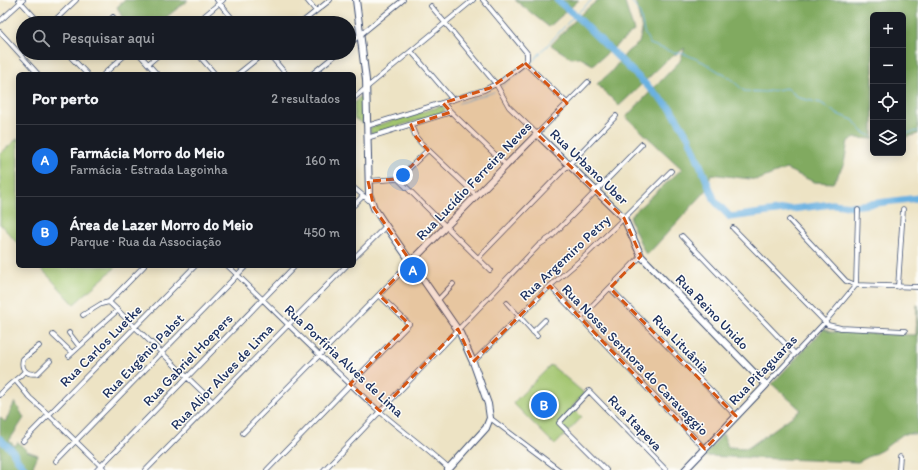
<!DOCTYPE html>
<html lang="pt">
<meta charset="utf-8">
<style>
:root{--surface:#171b24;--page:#20242c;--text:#f1f3f6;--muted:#9ea1a6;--line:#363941;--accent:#1a73e8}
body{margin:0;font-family:Itim,sans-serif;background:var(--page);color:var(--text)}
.controls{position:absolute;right:12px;top:12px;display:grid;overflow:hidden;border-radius:6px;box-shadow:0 2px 10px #0003}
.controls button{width:36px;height:36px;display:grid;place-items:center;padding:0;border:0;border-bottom:1px solid var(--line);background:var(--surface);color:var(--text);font:20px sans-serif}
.you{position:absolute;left:403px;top:175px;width:14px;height:14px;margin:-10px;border:3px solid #fff;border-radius:50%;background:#1a73e8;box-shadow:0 0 0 6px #1a73e833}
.badge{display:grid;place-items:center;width:26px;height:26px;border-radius:50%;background:var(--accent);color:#fff;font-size:13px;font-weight:700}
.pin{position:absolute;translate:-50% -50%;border:2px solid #fff;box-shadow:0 1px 4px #0006}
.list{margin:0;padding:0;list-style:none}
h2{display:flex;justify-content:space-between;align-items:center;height:52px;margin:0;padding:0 16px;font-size:17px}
h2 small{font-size:13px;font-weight:400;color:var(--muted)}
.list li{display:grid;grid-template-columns:26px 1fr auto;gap:12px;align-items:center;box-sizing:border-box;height:72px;padding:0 16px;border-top:1px solid var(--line)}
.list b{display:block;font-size:15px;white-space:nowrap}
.list p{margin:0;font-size:13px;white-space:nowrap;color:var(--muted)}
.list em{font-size:13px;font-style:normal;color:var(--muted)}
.icon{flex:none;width:22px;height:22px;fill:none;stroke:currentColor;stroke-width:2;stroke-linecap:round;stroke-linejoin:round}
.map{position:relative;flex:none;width:918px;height:470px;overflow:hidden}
.search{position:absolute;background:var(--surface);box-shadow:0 2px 10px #0003;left:16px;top:16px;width:340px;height:44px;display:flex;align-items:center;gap:10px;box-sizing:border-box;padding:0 14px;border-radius:22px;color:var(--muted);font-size:15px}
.panel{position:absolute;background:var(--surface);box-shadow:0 2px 10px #0003;left:16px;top:72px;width:340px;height:196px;border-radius:6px}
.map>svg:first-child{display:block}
</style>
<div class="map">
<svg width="918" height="470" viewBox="0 0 918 470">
<rect width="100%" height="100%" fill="#fdfcf7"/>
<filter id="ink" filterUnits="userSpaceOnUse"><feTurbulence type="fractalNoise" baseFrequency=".025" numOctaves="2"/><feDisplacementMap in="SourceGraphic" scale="8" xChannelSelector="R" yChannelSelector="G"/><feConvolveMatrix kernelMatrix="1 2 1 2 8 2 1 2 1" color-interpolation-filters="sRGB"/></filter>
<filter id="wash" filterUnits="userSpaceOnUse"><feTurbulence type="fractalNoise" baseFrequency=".012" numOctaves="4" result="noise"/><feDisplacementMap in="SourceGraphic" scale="16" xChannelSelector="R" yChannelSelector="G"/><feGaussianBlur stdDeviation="0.9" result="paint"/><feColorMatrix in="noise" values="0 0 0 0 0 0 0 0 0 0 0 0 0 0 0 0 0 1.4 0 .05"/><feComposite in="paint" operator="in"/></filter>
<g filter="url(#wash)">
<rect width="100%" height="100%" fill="#ede3c4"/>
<path fill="#a2c56e" stroke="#5e7a66" d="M363 94V124L354 118V103Z
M442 106 445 109 442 113 372 134 370 131 371 127Z
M18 138V244L0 224V154Z
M39 266H117L74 304Z
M551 365 584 393 572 407 582 417 555 445 513 403Z"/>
<path fill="#81aa61" stroke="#4e6c60" d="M125 0H188L159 23H125L117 7Z
M515 0H579L549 27Z
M598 0H624L634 31 593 65 579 57 571 58 551 45 583 12Z
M635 0H918V134L903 138V15H873V139L856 138 848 141 844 164 833 183 814 182 786 169 758 180 711 174 706 191 648 254 645 253 630 220 631 215 682 169 626 117 680 61 685 48 666 61 619 106 597 84 610 73 628 51 639 43 642 30Z
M917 305H918V434H903L882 450 858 462 704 456 723 434 728 447 748 448 801 410 772 384 824 329 830 332 916 335Z
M15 402 24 418 9 441 15 446 18 442 27 451 38 455 33 466 35 470H0V417L5 422Z"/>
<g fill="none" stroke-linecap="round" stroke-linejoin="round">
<path stroke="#6ab1e1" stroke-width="1" d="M631 0 640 14 644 32 650 44 672 52 685 54 703 62 731 79 744 91 765 92 787 88 799 98 821 103 837 114 853 120 863 132 873 137
M532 62 575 15 592 0
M501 87 526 69
M459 103 494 92
M903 134 918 131"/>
<path stroke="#6ab1e1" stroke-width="7" d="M557 0 575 15 671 109 689 138 715 201 730 217 832 204 853 206 918 198
M0 439 12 450 17 459 26 470"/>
</g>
</g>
<g filter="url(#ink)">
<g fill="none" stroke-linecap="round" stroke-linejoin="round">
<defs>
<path id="street" d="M19 0 40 23
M217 0 236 23
M307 0 316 11
M431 6 496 84 509 107 537 134 588 82
M0 21 23 0
M52 23 76 0
M107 23 113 17
M196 23 223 0
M301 23 330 0
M0 32 38 74
M349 44 403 0
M411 51 453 100
M67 53 87 74
M135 53 140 55 157 74
M268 53 286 74
M201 58 215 74
M525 63 567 103
M148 64 161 53
M104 74 124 56 129 53
M238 74 264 53
M312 74 338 53
M354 98 473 0
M443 103 451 112 506 165
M411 125 416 137 421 143 476 195
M367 126 484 90 502 81 525 63 527 59V53L483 0
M367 138 451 112
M398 179 490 270
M368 181 398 179 428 150
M354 188 372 203
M354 205 363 196
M789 220 846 281 856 285 918 287
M733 228 828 325 841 328 905 331
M682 236 795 354
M354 258 386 226
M478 258 616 116
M228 266C278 314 327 364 378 410 401 430 426 448 449 469
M856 285 858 210
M550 286 705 449
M898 287 903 209
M610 288 736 416
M438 300 453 284
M109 302 213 402
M109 302 144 266
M507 303 537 336
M83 315 101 304 109 302
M580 318 641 256
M533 332 545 320
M69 333 79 346
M53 335 72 353
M39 346 23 359C20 370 28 376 38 373L50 361
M69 356 91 336 94 331 118 310
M473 362 550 286 584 257 624 218 671 171
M16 381 30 398 49 415 105 470
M766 385 825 322 856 285
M0 395C7 385 17 380 25 371
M490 418 559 470
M243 433 411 262
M23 441 195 266
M56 461 246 266
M97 470 295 266
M146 470 346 266
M267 470 409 324 379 295
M324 470 539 245 551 237 642 144
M606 470 559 423 589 391 666 470
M899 470 900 456"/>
<path id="secondary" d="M356 0 366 80 369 194 374 208 386 226 460 333 473 362 488 404 490 418 486 428 448 470
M411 262 537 134 624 218 641 256 766 385 685 470"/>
</defs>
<use href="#street" stroke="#3a4a6d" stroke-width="5.5"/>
<use href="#secondary" stroke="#3a4a6d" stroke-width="8"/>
<use href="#street" stroke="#fff" stroke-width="4"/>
<use href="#secondary" stroke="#fff" stroke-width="6"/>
</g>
</g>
<path fill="#d45514" fill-opacity="0.2" stroke="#d45514" stroke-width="3" stroke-dasharray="8 5" stroke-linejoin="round" d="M525 63 567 103 537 134 624 218 641 256 610 288 736 416 705 449 550 286 473 362 458 329 380 411 350 384 409 324 379 295 411 262 374 208 368 181 398 179 428 150 416 137 411 125 451 112 443 103 490 88Z"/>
<g text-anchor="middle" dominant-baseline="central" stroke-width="3" stroke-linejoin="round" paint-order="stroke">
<g font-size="14" fill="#1b2f5e" stroke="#fdfcf7">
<text transform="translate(589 167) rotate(44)">Rua Urbano Uber</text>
<text transform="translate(474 181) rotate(-46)">Rua Lucídio Ferreira Neves</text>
<text transform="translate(565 258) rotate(-43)">Rua Argemiro Petry</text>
<text transform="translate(712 312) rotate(46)">Rua Reino Unido</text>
<text transform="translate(681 344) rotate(46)">Rua Lituânia</text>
<text transform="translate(101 346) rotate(-45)">Rua Carlos Luetke</text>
<text transform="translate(143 356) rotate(-46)">Rua Eugênio Pabst</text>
<text transform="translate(188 360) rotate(-46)">Rua Gabriel Hoepers</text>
<text transform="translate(635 360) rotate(46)">Rua Nossa Senhora do Caravaggio</text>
<text transform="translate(344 361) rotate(43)">Rua Porfíria Alves de Lima</text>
<text transform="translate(763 370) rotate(-46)">Rua Pitaguaras</text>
<text transform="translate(222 377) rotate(-46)">Rua Alior Alves de Lima</text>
<text transform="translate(635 423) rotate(46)">Rua Itapeva</text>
</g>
</g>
</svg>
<div class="controls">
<button>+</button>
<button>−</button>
<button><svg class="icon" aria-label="locate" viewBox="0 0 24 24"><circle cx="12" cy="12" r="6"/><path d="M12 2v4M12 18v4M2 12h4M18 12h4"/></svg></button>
<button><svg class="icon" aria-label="layers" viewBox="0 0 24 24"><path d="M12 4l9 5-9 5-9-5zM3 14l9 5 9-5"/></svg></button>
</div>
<div class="you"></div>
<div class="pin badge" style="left:413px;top:270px">A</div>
<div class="pin badge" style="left:544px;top:405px">B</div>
<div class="search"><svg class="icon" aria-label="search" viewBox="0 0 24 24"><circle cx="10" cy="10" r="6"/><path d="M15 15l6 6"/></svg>Pesquisar aqui</div>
<section class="panel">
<h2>Por perto<small>2 resultados</small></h2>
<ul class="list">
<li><span class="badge">A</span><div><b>Farmácia Morro do Meio</b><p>Farmácia · Estrada Lagoinha</p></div><em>160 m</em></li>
<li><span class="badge">B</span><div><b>Área de Lazer Morro do Meio</b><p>Parque · Rua da Associação</p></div><em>450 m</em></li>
</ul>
</section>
</div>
